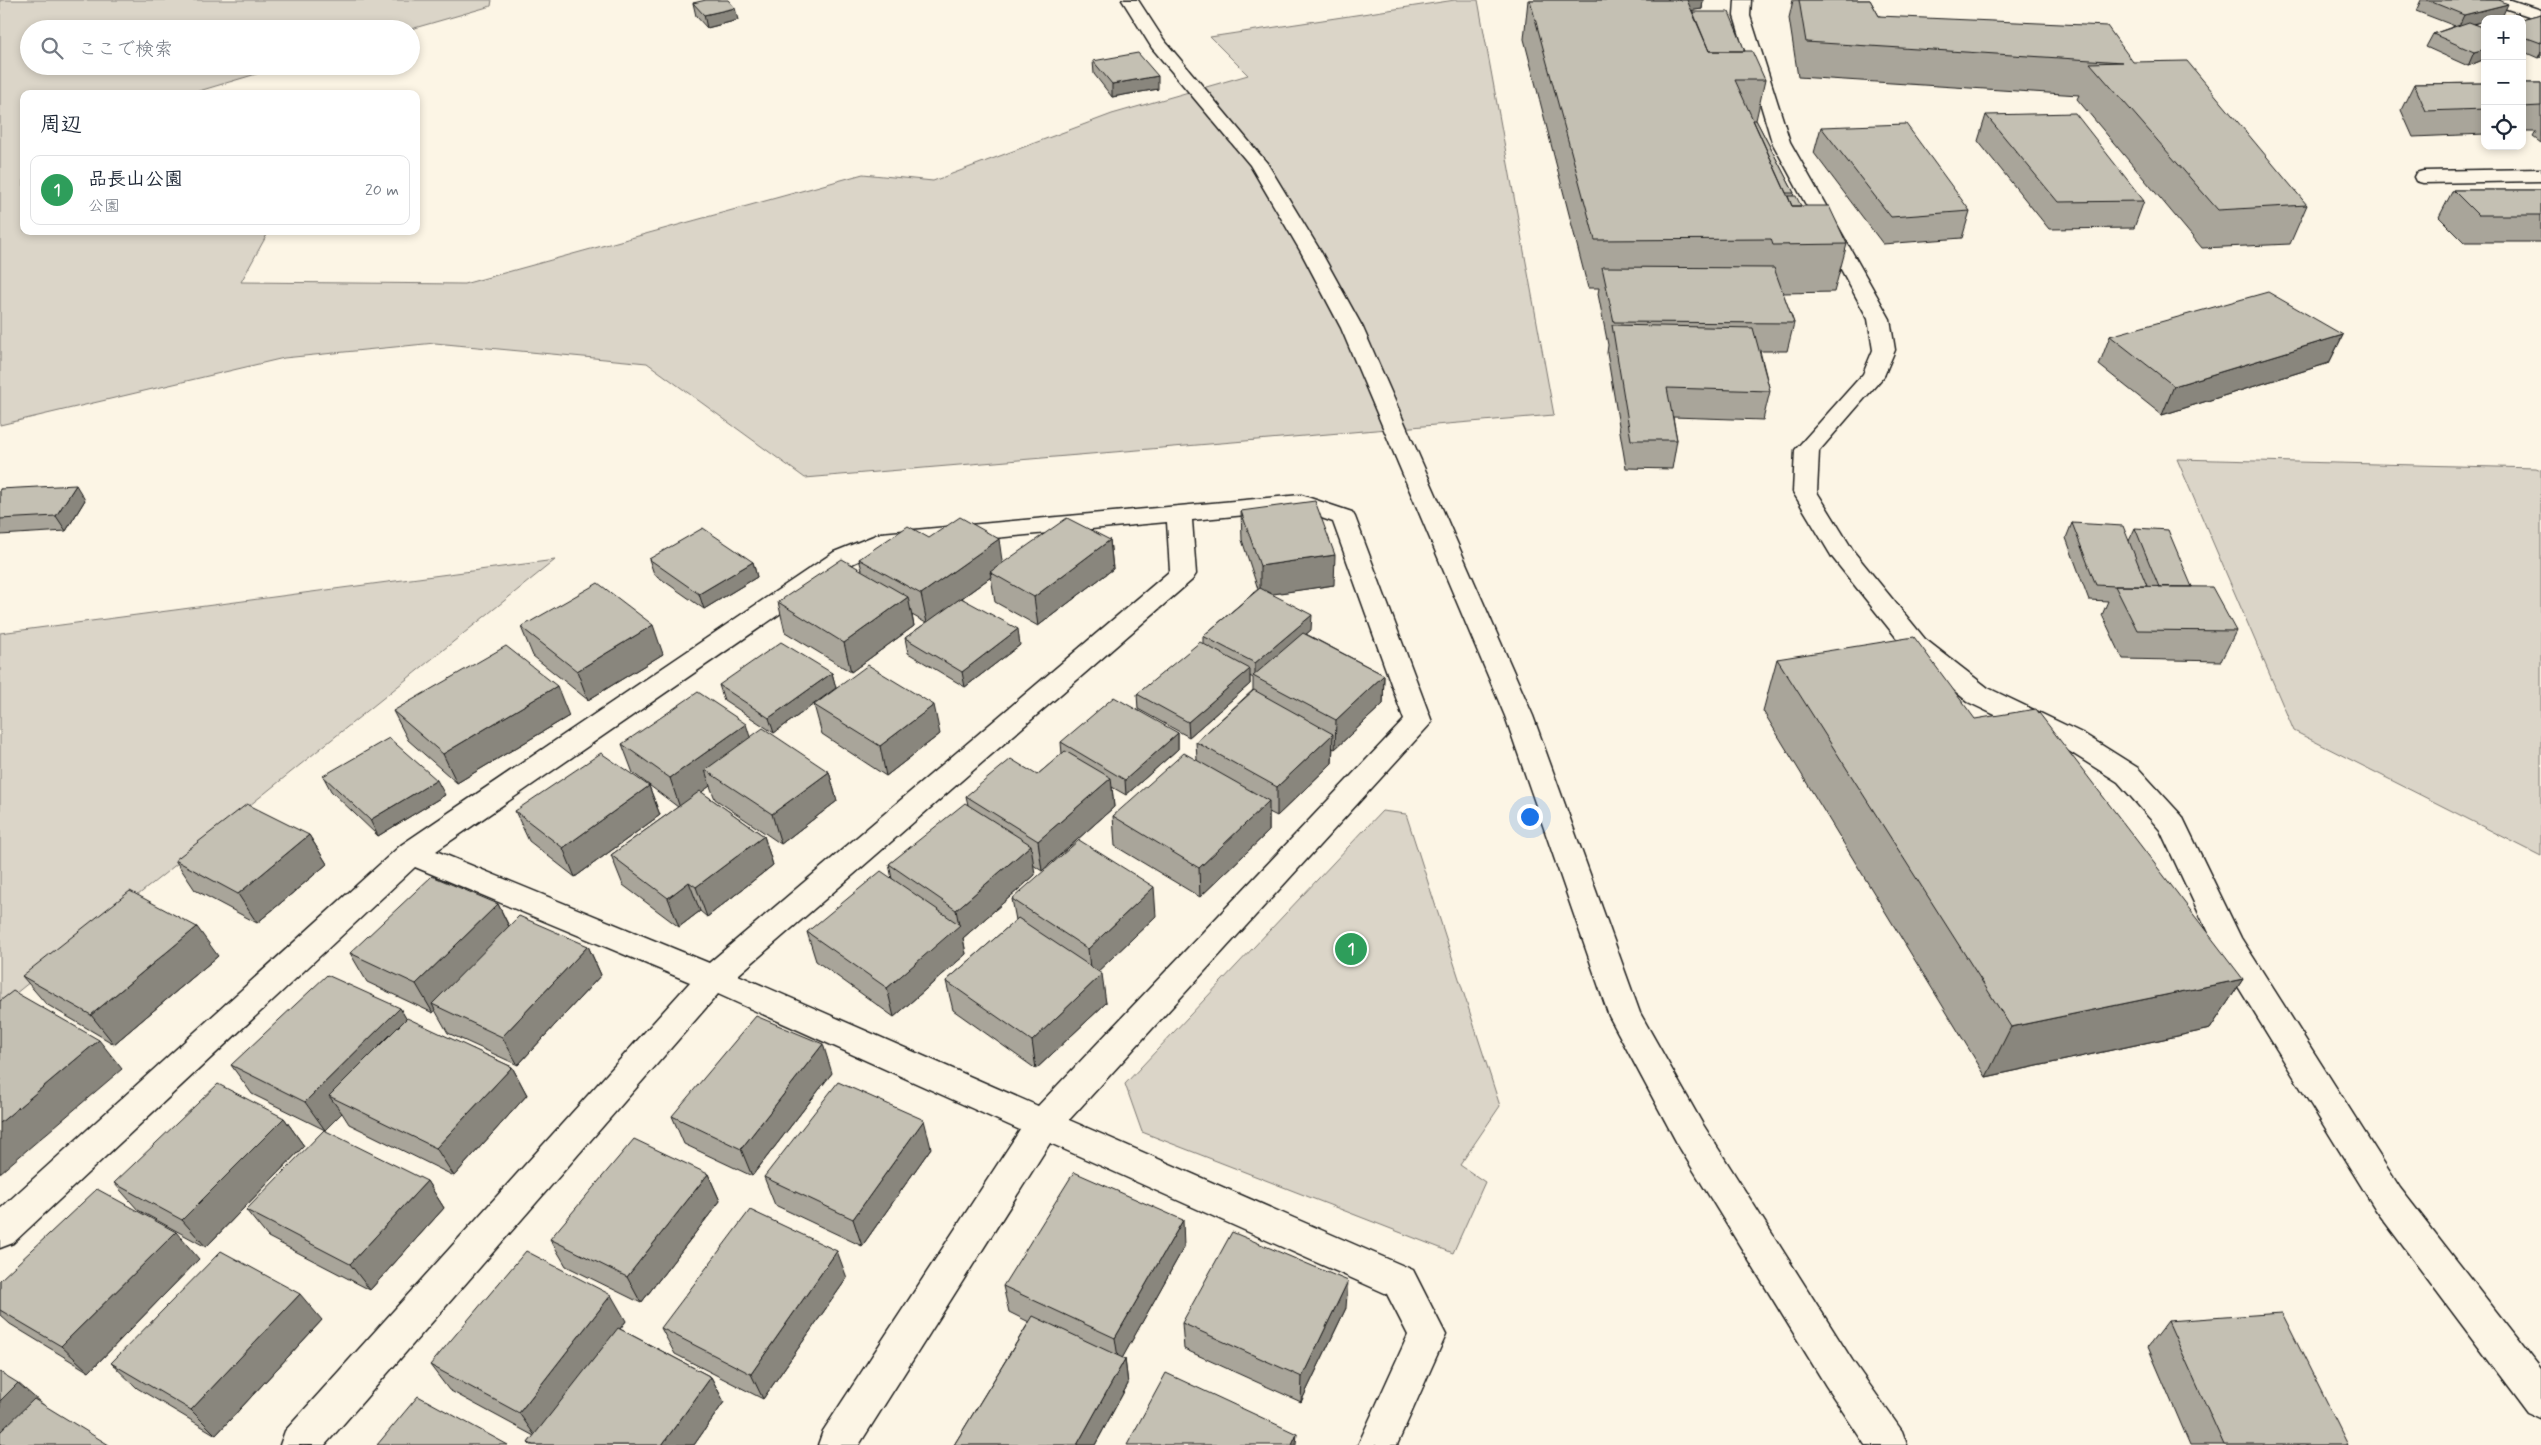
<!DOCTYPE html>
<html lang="ja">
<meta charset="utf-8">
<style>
:root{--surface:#fff;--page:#f6f6f7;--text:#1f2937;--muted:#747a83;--line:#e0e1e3;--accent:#1f6fb2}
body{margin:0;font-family:Mynerve,"Klee One",sans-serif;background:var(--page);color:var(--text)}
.controls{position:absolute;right:15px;top:15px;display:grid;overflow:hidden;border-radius:10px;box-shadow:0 2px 8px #0003}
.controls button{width:45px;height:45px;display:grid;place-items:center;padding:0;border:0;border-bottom:1px solid var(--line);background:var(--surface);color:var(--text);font:25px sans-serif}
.you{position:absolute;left:1529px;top:816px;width:18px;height:18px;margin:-12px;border:4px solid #fff;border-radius:50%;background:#1a73e8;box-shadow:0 0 0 8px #1a73e833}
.badge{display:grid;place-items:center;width:32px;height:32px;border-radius:50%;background:var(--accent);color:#fff;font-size:16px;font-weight:700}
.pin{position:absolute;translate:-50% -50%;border:2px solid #fff;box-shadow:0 1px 5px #0006}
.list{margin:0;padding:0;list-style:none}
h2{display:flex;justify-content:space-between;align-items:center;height:65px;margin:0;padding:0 20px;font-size:21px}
h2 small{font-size:16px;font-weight:400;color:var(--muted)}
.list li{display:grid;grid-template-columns:32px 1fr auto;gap:15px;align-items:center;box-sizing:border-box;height:70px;margin:0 10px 10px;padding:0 10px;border:1px solid var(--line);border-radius:10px}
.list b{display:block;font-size:19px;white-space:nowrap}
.list p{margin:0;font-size:16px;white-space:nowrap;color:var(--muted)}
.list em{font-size:16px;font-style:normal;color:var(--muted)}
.icon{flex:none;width:28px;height:28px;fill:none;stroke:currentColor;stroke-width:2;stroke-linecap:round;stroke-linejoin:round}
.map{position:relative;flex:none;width:2541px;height:1445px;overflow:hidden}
.search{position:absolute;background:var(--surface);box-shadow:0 2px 8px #0003;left:20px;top:20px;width:400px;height:55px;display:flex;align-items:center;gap:12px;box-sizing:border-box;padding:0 18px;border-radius:28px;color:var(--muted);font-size:19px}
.panel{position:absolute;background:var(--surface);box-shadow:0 2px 8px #0003;left:20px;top:90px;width:400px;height:145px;border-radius:10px}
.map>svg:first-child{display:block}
</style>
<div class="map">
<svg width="2541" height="1445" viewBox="0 0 2541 1445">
<rect width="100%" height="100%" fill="#fcf5e5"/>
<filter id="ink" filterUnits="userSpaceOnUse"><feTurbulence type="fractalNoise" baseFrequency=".02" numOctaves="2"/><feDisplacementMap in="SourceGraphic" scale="10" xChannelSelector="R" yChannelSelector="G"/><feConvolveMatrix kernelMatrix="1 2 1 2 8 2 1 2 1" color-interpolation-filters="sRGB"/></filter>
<g filter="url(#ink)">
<path fill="#dbd5c8" stroke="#7c7872" d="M0 0H492L491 6 411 29H29V66H283L189 94H24V231H269L241 282 464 284 863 174 933 181 1112 114 1248 75 1210 37 1455 0H1478L1554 415 805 478 647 363 435 343 284 358 0 425Z
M2177 459 2536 468 2541 470V856L2294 731Z
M555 560 0 1006V633Z
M1382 811 1406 814 1500 1106 1460 1165 1485 1182 1453 1253 1142 1132 1125 1084Z"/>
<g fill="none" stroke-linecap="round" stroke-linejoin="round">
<defs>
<path id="minor" d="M1122 0H1138L1164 40 1267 163 1321 252 1363 328 1533 716 1640 1013 1702 1123 1852 1360 1902 1431 1907 1445H1865L1826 1386 1678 1145 1609 1016 1505 716 1341 328 1301 252 1250 165 1152 48Z
M1735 0H1751L1750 16 1790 142 1890 319 1895 350 1884 376 1819 451 1817 492 1854 552 1925 639 1988 688 2084 734 2138 768 2182 816 2241 938 2400 1188 2541 1369V1419L2528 1413 2376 1210 2218 954 2160 830 2118 782 2064 748 1968 702 1907 651 1832 557 1793 492 1795 450 1863 374 1873 350 1868 319 1772 142 1734 16Z
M2487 0H2511L2541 10V20L2489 3Z
M2541 169V181L2423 183 2416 181 2414 177 2416 173 2423 171Z
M1301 495 1352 512 1355 517 1432 722 1069 1120 1413 1270 1446 1335 1397 1445H1358L1408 1335 1387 1294 1050 1143 859 1445H818L823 1431 1020 1130 718 994 325 1445H280L285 1431 690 982 415 867 13 1243 0 1248V1209L401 845 834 552 881 533ZM1299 510 1333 522 1404 720 1038 1106 738 975 1192 580 1196 574 1192 520ZM1167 522 1170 571 709 963 436 851 852 564 886 548Z"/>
</defs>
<use href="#minor" stroke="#1c1c1c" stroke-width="3"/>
<use href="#minor" fill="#fcf5e5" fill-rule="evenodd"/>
</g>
<path fill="#a9a59a" stroke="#1c1c1c" d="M1528 0H1703L1702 9 1692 10 1693 12 1745 51 1765 80 1756 120 1794 193 1793 196 1801 206 1847 244 1834 292 1783 293 1794 323 1787 351H1760L1770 391 1763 420 1673 417 1677 440 1672 469 1626 468 1607 353 1608 345 1598 294 1599 288H1588L1524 39Z
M1793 0H1870L1879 16 2133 62 2307 205 2290 244 2202 248 2077 99 2079 95 1798 77 1789 18Z
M2421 0H2499L2502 17 2493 19H2485V21L2474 24 2485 28V59L2468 66 2426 47 2433 34 2455 26 2416 11Z
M693 3 738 20 707 28 696 16Z
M2541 14V56L2538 58 2522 51V19Z
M1093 61 1158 89 1112 97 1094 74Z
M2485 83V134L2413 137 2401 110 2414 84Z
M2522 83H2541V143L2533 137 2536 132H2522Z
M1986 115 2144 201 2134 228 2049 229 1978 141Z
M1821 127 1970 211 1962 238 1883 244 1814 153Z
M2453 190H2541V242H2464L2439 217Z
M2343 335 2329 363 2162 415 2099 365 2110 336Z
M0 489 85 500 66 531 0 535Z
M1241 511 1334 585 1271 594 1311 630 1306 634 1384 675 1383 704 1335 749 1333 748 1332 763 1277 816 1269 812V831L1200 897 1115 846 1113 816 1197 760 1196 742 1253 690V678L1250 676V684L1189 737 1138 709 1137 694 1203 644V636L1258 589 1242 540Z
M2072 523 2129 541 2135 528 2236 631 2221 661 2123 659 2102 615 2108 601 2089 600 2066 538Z
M1110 540 1113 569 1038 626 995 602 991 577 962 598 1020 645 965 687 908 653 905 638 926 623 912 615 914 626 851 672 785 632 778 602 862 570 859 559 1003 564Z
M649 559 753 562 757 577 704 609 654 574Z
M521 627 663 654 588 700 533 656Z
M1777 659 1975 719 2243 979 2210 1029 1986 1077 1763 711Z
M832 673 836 688 774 733 724 700 719 685Z
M814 705 940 734 886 776 822 734Z
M393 711 569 716 457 783 408 740Z
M1178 733V749L1126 795 1112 787 1114 807 1042 871 1033 865 1035 875 963 938 966 954 894 1017 816 961 807 932 892 879 889 864 968 805 966 796 1037 775 1062 754 1061 742Z
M750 737 829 772 837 801 781 844 715 799 710 786 701 792 764 836 773 865 707 917 700 911 679 927 623 885 611 855 678 807 633 773 622 744Z
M323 776 445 795 378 836 331 791Z
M649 786 660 815 575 877 529 841 515 811Z
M309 835 327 864 257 923 195 890 175 860Z
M1012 899 1156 916 1098 971 1106 1003 1036 1069 953 1010 946 981 1016 920Z
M498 904 509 926 588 946 601 975 518 1065 448 1033 435 1010 433 1013 367 982 350 953Z
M218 956 114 1044 46 1004 22 976Z
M400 1008 406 1019 512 1067 527 1095 454 1176 349 1124 342 1113 325 1130 252 1094 231 1065Z
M832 1073 752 1176 684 1144 672 1116Z
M284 1118 304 1146 206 1247 138 1210 114 1183Z
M931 1148 862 1246 775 1205 764 1177Z
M708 1174 720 1201 641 1303 566 1266 550 1239Z
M427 1181 444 1208 370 1290 268 1237 246 1210Z
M1184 1247 1122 1358 1125 1359 1128 1384 1095 1445H954L1029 1322 1009 1312 1003 1286Z
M199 1259 89 1372 10 1324 0 1315V1280Z
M847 1278 763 1399 675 1354 661 1328Z
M1346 1308 1301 1402 1184 1349 1182 1323Z
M322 1320 216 1435 137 1388 111 1363Z
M626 1321 620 1329 711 1377 724 1402 694 1445H530L528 1443 534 1436 449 1390 430 1365Z
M2168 1321 2348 1445H2190L2148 1347Z"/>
<path fill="#89867d" stroke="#1c1c1c" d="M1596 0H1703L1702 9 1564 29Z
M2508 4 2502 17 2493 19H2485V21L2458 28 2464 15Z
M735 8 738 20 707 28 704 15Z
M2485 49V59L2468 66 2474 52Z
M2541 51V56L2538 58Z
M1158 76V89L1112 97V84Z
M2343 335 2329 363 2162 415 2174 386Z
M76 485 85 500 66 531 56 516Z
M999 539 1003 568 990 572 991 577 927 623 921 594Z
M1110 540 1113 569 1038 626 1034 597Z
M1335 555 1334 585 1260 596V566Z
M753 562 757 577 704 609 699 594Z
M908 597 914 626 851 672 844 643Z
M1312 615 1311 630 1256 677H1255V663Z
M653 625 663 654 588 700 577 671Z
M1018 629 1020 645 965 687 962 672Z
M1250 669V684L1189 737 1188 722Z
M832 673 836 688 774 733 769 718Z
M1384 675 1383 704 1335 749 1336 720Z
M557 686 569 716 457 783 443 754Z
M934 705 940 734 886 776 880 746Z
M746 724 755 753 705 770 710 786 680 808 670 778Z
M1178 733V749L1126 795 1125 780Z
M1333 734 1332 763 1277 816V787Z
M829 772 837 801 781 844 772 814Z
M1111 778 1114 807 1042 871 1038 841Z
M437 780 445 795 378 836 370 820Z
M649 786 660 815 575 877 563 848Z
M1269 801V831L1200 897 1199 868Z
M309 835 327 864 257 923 238 894Z
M764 836 773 865 707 917 696 887Z
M1031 845 1035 875 963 938 966 954 894 1017 887 988 959 925 956 910Z
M689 882 700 911 679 927 668 898Z
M1154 887 1156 916 1091 978 1088 949Z
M498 904 512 933 432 1004 435 1010 433 1013 416 984Z
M197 927 218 956 114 1044 91 1015Z
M588 946 601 975 518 1065 502 1037Z
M1102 974 1106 1003 1036 1069 1032 1041Z
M2243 979 2210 1029 1986 1077 2011 1027Z
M400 1008 417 1037 329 1096 342 1113 325 1130 305 1102Z
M99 1040 122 1069 0 1173V1123Z
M823 1044 832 1073 752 1176 741 1149Z
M512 1067 527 1095 454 1176 436 1148Z
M284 1118 304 1146 206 1247 182 1220Z
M924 1120 931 1148 862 1246 853 1219Z
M708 1174 720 1201 641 1303 627 1277Z
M427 1181 444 1208 370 1290 350 1264Z
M1183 1220 1184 1247 1119 1364 1115 1338Z
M176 1232 199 1259 89 1372 61 1346Z
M837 1251 847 1278 763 1399 751 1374Z
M1348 1281 1346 1308 1301 1402 1302 1377Z
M300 1294 322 1320 216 1435 191 1410Z
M611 1295 626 1321 536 1437 519 1413Z
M1125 1359 1128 1384 1095 1445H1077Z
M711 1377 724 1402 694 1445H662Z
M18 1383 47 1408 0 1445V1401Z
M1297 1434 1296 1445H1292Z"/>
<path fill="#c4c0b3" stroke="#1c1c1c" d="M706 0H728L735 8 704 15 693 3Z
M1530 0H1687L1709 51H1752L1765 80H1735L1792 206H1829L1847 244 1773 245 1771 239 1595 240Z
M1799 0H1870L1879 16 2107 26 2133 62 2187 61 2307 205 2218 210 2090 63 2123 62 1806 42Z
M2427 0H2499L2508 4 2464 15Z
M1693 12H1729L1745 51H1709Z
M2541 14V43L2522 36V19Z
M2469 22 2485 28V49L2474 52 2433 34Z
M1138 53 1158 76 1112 84 1093 61Z
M2485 83V109L2426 111 2414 84Z
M2522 83H2541V106L2522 107Z
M2075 113 2144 201 2058 202 1986 115Z
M1753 120H1756L1794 193H1786Z
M1906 124 1970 211 1891 217 1821 127Z
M2453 190H2541V215H2478Z
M1788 196H1796L1801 206H1792Z
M1602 267 1774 268 1794 323 1614 322Z
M2268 292 2343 335 2174 386 2110 336Z
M1612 325 1753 328 1770 391 1667 388 1677 440H1631Z
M76 485 56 516 0 519V489Z
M1315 501 1335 555 1260 566 1241 511Z
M960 517 999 539 921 594 859 559 908 526 929 538Z
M1067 518 1110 540 1034 597 990 572Z
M2072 523 2123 526 2147 586H2115L2096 585Z
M703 528 753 562 699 594 649 559Z
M2135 528 2168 530 2192 587H2159Z
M842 559 908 597 844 643 778 602Z
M598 583 653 625 577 671 521 627Z
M2115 586 2212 587 2236 631 2137 630Z
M1260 588 1312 615 1255 663 1203 636Z
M961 598 1018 629 962 672 905 638Z
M1303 633 1384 675 1336 720 1253 676Z
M1914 637 1975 719 2036 709 2243 979 2011 1027 1777 659Z
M781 642 832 673 769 718 719 685Z
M1200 642 1250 669 1188 722 1137 694Z
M506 646 557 686 443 754 393 711Z
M868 665 934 705 880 746 814 705Z
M1254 690 1333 734 1277 787 1196 742Z
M698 692 746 724 670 778 622 744Z
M1114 697 1178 733 1125 780 1061 742Z
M763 728 829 772 772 814 705 770Z
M389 738 437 780 370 820 323 776Z
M1065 751 1111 778 1038 841 966 796 1011 759 1037 775Z
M601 753 649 786 563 848 515 811Z
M1184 753 1269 801 1199 868 1113 816Z
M700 791 764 836 696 887 689 882 668 898 611 855Z
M965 803 1031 845 956 910 889 864Z
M247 804 309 835 238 894 175 860Z
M1079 840 1154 887 1088 949 1012 899Z
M881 871 960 925 887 988 807 932Z
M432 876 498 904 416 984 350 953Z
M130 891 197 927 91 1015 22 976Z
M519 916 588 946 502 1037 432 1004Z
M1018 918 1102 974 1032 1041 946 981Z
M327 975 400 1008 305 1102 231 1065Z
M13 991 99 1040 0 1123V1001Z
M756 1016 823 1044 741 1149 672 1116Z
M407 1018 512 1067 436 1148 329 1096Z
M838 1082 924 1120 853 1219 764 1177Z
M218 1084 284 1118 182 1220 114 1183Z
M324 1130 427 1181 350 1264 246 1210Z
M634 1139 708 1174 627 1277 550 1239Z
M1074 1172 1183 1220 1115 1338 1003 1286Z
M97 1189 176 1232 61 1346 0 1310V1280Z
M750 1210 837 1251 751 1374 661 1328Z
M1232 1232 1348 1281 1302 1377 1182 1323Z
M221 1251 300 1294 191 1410 111 1363Z
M526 1251 611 1295 519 1413 430 1365Z
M2282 1313 2348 1445H2224L2168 1321Z
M1033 1316 1125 1359 1077 1445H954Z
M618 1328 711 1377 662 1445H533L528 1443Z
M0 1372 18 1383 0 1401Z
M1166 1373 1297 1434 1292 1445H1127Z
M418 1396 508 1445H377Z
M34 1399 109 1445H0V1432Z"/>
</g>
</svg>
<div class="controls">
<button>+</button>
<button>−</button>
<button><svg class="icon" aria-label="locate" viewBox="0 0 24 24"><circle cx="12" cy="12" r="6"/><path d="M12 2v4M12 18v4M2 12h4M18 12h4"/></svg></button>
</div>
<div class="you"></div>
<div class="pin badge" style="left:1351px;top:949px;background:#2e9e5b">1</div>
<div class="search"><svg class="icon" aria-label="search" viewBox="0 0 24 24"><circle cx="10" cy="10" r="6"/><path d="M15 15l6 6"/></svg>ここで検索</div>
<section class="panel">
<h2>周辺<small></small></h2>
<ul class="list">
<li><span class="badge" style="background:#2e9e5b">1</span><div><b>品長山公園</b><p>公園</p></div><em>20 m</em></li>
</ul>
</section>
</div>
